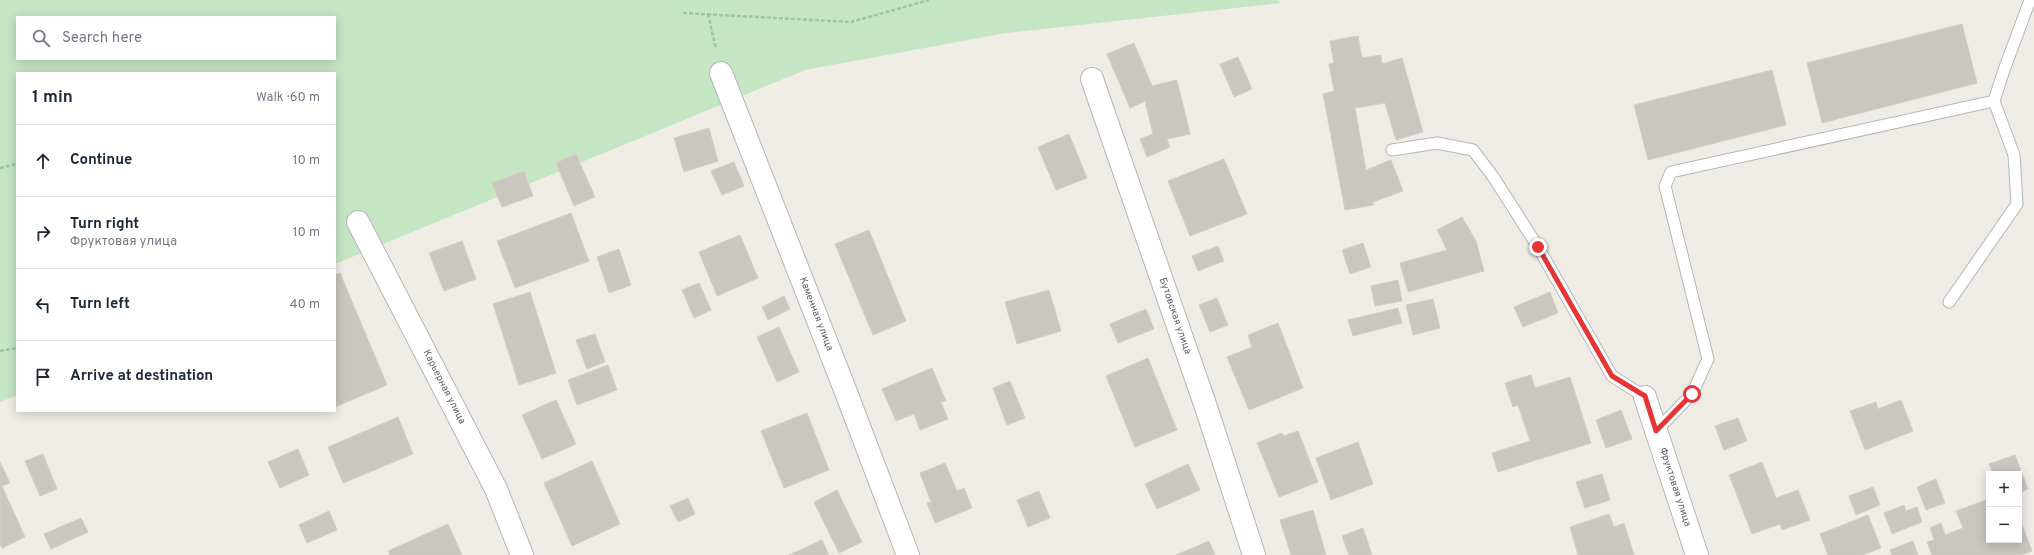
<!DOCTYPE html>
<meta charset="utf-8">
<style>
:root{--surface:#fff;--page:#f2f2f3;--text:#1f2937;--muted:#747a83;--line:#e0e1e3}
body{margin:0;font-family:Overpass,sans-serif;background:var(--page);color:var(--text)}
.controls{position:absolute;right:12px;bottom:12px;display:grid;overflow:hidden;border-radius:0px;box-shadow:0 2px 10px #0003}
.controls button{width:36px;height:36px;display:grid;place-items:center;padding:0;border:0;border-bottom:1px solid var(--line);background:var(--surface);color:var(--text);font:20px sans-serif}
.stop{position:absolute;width:12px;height:12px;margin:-9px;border:3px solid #e73435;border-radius:50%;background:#fff}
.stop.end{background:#e73435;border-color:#fff;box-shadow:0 1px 4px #0008}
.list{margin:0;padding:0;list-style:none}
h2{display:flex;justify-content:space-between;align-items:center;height:52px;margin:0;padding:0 16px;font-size:17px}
h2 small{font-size:13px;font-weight:400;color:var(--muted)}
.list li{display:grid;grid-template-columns:26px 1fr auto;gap:12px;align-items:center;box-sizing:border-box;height:72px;padding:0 16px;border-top:1px solid var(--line)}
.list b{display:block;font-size:15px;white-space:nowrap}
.list p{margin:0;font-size:13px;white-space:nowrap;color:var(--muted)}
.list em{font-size:13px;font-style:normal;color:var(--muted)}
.icon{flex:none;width:22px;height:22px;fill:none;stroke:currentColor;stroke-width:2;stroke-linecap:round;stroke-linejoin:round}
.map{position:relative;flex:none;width:2034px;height:555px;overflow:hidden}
.search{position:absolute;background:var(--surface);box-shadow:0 2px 10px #0003;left:16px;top:16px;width:320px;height:44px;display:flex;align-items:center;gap:10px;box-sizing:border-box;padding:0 14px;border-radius:0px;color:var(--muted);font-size:15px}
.panel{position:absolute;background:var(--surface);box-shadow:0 2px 10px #0003;left:16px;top:72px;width:320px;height:340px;border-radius:0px}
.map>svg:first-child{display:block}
</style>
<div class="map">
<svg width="2034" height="555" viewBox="0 0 2034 555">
<rect width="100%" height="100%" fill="#efece6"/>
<path fill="#c5e6c2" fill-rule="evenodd" d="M0 0H1277L1281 3 1006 33 805 70 335 264V73H17V395L0 402ZM17 17H335V59H17Z"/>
<path fill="#cac7c3" stroke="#d4cec4" d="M1962 24 1977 83 1822 123 1807 63Z
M1358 36 1362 58 1381 55 1382 64 1402 58 1423 132 1396 140 1385 103 1355 108 1366 170 1391 160 1403 191 1373 202V205L1345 210 1323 94 1334 91 1329 64 1334 63 1330 41Z
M1134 43 1152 86 1177 80 1190 134 1167 139 1170 147 1147 157 1140 139 1153 134 1145 101 1130 108 1107 54Z
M1238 57 1252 89 1234 97 1220 64Z
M1772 70 1786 125 1648 160 1634 105Z
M709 128 718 161 684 172 674 138Z
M1069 134 1087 178 1056 190 1038 147Z
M576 154 595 197 574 206 556 163Z
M1224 159 1247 214 1190 236 1168 181Z
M734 162 744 186 722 195 711 171Z
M524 171 533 196 502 207 492 183Z
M571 213 589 261 515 288 497 241Z
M1462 217 1476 241 1484 271 1408 292 1400 263 1447 250 1437 230Z
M869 230 906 321 873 335 835 244Z
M740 235 758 278 717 296 699 252Z
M462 241 476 279 444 291 429 253Z
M1363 243 1371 267 1350 274 1342 250Z
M1218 246 1224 261 1198 271 1192 256Z
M619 249 631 285 609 293 597 257Z
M340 273 387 385 335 407V275Z
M1398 280 1402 301 1375 306 1371 286Z
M699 283 711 310 694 318 682 290Z
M1049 290 1061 331 1017 344 1005 302Z
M530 292 556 373 519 385 493 304Z
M1550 292 1558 313 1523 327 1514 307Z
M784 296 790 309 768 320 762 307Z
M1217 298 1228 325 1210 332 1199 305Z
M1433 299 1440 328 1413 335 1406 305Z
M1398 308 1402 323 1353 336 1348 320Z
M1146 309 1154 329 1118 343 1110 324Z
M1278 323 1303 388 1249 410 1227 357 1252 347 1248 335Z
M779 327 799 372 777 382 757 337Z
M595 334 605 362 587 369 576 340Z
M1148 358 1177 430 1135 447 1106 376Z
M608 365 617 390 577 405 568 380Z
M932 368 946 401 941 402 948 419 920 430 914 414 896 421 882 389Z
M1531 375 1535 388 1570 377 1591 443 1498 472 1492 453 1530 441 1518 405 1513 407 1505 383Z
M1010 381 1025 418 1007 425 993 388Z
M556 400 576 444 542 459 522 415Z
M1901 400 1913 431 1865 450 1850 411 1876 402 1878 409Z
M1621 410 1632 439 1606 448 1596 420Z
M807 413 829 470 784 488 761 431Z
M398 417 413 454 343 483 328 447Z
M1738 418 1747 441 1724 450 1715 426Z
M1298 431 1318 482 1279 497 1257 443 1282 433 1284 436Z
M1358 442 1373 484 1331 500 1316 458Z
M298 449 309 475 280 488 268 462Z
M43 454 57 489 40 496 25 461Z
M2015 455 2028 489 2019 493V474H1993L1989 464Z
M592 461 620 524 572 546 544 483Z
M0 462 10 483 2 486 25 537 2 548 0 544Z
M1762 462 1776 498 1798 490 1810 520 1782 530 1780 524 1752 534 1729 475Z
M945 463 957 491 964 488 972 508 935 523 927 503 931 502 920 473Z
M1188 464 1200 490 1157 509 1145 484Z
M1602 474 1610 500 1585 508 1576 482Z
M1936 479 1945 503 1926 510 1917 487Z
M1873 487 1880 505 1856 515 1849 496Z
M837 490 862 542 839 553 814 502Z
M1039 491 1050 518 1028 527 1017 500Z
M688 498 695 514 678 522 670 506Z
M1989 499V540H2019V517L2032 551 2022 555H1932L1927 542 1934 540 1930 528 1941 523 1945 535 1963 528 1956 511Z
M1904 505 1906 511 1917 507 1922 522 1892 534 1884 513Z
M1313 510 1326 555H1291L1280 520Z
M329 511 337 530 307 543 299 525Z
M1609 514 1614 527 1624 523 1634 555H1578L1570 527Z
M1868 515 1881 548 1863 555H1828L1820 534Z
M81 518 88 532 51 549 44 534Z
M448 524 462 555H390L388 551Z
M1363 528 1372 555H1349L1342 536Z
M822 540 829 555H789Z
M1209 541 1215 555H1176Z
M1913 541 1918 555H1892L1890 550Z"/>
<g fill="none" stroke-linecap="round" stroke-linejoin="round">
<defs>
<path id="service" d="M1392 150 1437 143 1473 150 1494 178 1538 247 1612 376 1645 397
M1949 302 2017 204 2014 155 1994 101
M1656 431 1692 394 1708 359 1665 186 1671 172 1994 101 2004 70 2030 0"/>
<path id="minor" d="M721 73 844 387 908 555
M1092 79 1207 410 1254 555
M358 222 496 489 522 555
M1645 397 1697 555"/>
</defs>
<use href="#service" stroke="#b3b6ba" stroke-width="13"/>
<use href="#minor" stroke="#b3b6ba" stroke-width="24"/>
<path stroke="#9cc7a5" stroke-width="2.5" stroke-dasharray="4 2" stroke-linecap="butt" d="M683 13 851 22 929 0
M708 14 716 49
M0 168 17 164
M0 351 17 348"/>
<use href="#service" stroke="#fff" stroke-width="11"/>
<use href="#minor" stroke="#fff" stroke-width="22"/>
</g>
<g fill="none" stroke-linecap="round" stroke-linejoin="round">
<path stroke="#e73435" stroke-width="5" d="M1538 247 1612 376 1645 396 1656 431 1692 394"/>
</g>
<g text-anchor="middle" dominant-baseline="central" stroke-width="3" stroke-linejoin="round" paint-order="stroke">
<g font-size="10" fill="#5d6266" stroke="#fff">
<text transform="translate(816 314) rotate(69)">Каменная улица</text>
<text transform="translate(1175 316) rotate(71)">Бутовская улица</text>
<text transform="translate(444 387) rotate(63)">Карьерная улица</text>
<text transform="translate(1675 487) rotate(72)">Фруктовая улица</text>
</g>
</g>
</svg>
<div class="controls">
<button>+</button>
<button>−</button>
</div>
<div class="stop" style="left:1692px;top:394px"></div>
<div class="stop end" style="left:1538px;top:247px"></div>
<div class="search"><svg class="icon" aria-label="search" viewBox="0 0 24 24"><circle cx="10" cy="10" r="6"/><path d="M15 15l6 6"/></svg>Search here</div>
<section class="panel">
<h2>1 min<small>Walk · 60 m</small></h2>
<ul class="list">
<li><svg class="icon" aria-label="ahead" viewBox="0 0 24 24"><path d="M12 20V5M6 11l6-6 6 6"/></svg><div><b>Continue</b></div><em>10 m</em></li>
<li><svg class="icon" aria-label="right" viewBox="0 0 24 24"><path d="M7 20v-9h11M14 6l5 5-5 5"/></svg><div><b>Turn right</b><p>Фруктовая улица</p></div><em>10 m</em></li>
<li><svg class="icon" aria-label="left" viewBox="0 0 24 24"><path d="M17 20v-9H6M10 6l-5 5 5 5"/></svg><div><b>Turn left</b></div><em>40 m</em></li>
<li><svg class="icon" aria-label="arrive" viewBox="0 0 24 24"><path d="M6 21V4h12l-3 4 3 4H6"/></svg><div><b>Arrive at destination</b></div></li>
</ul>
</section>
</div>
